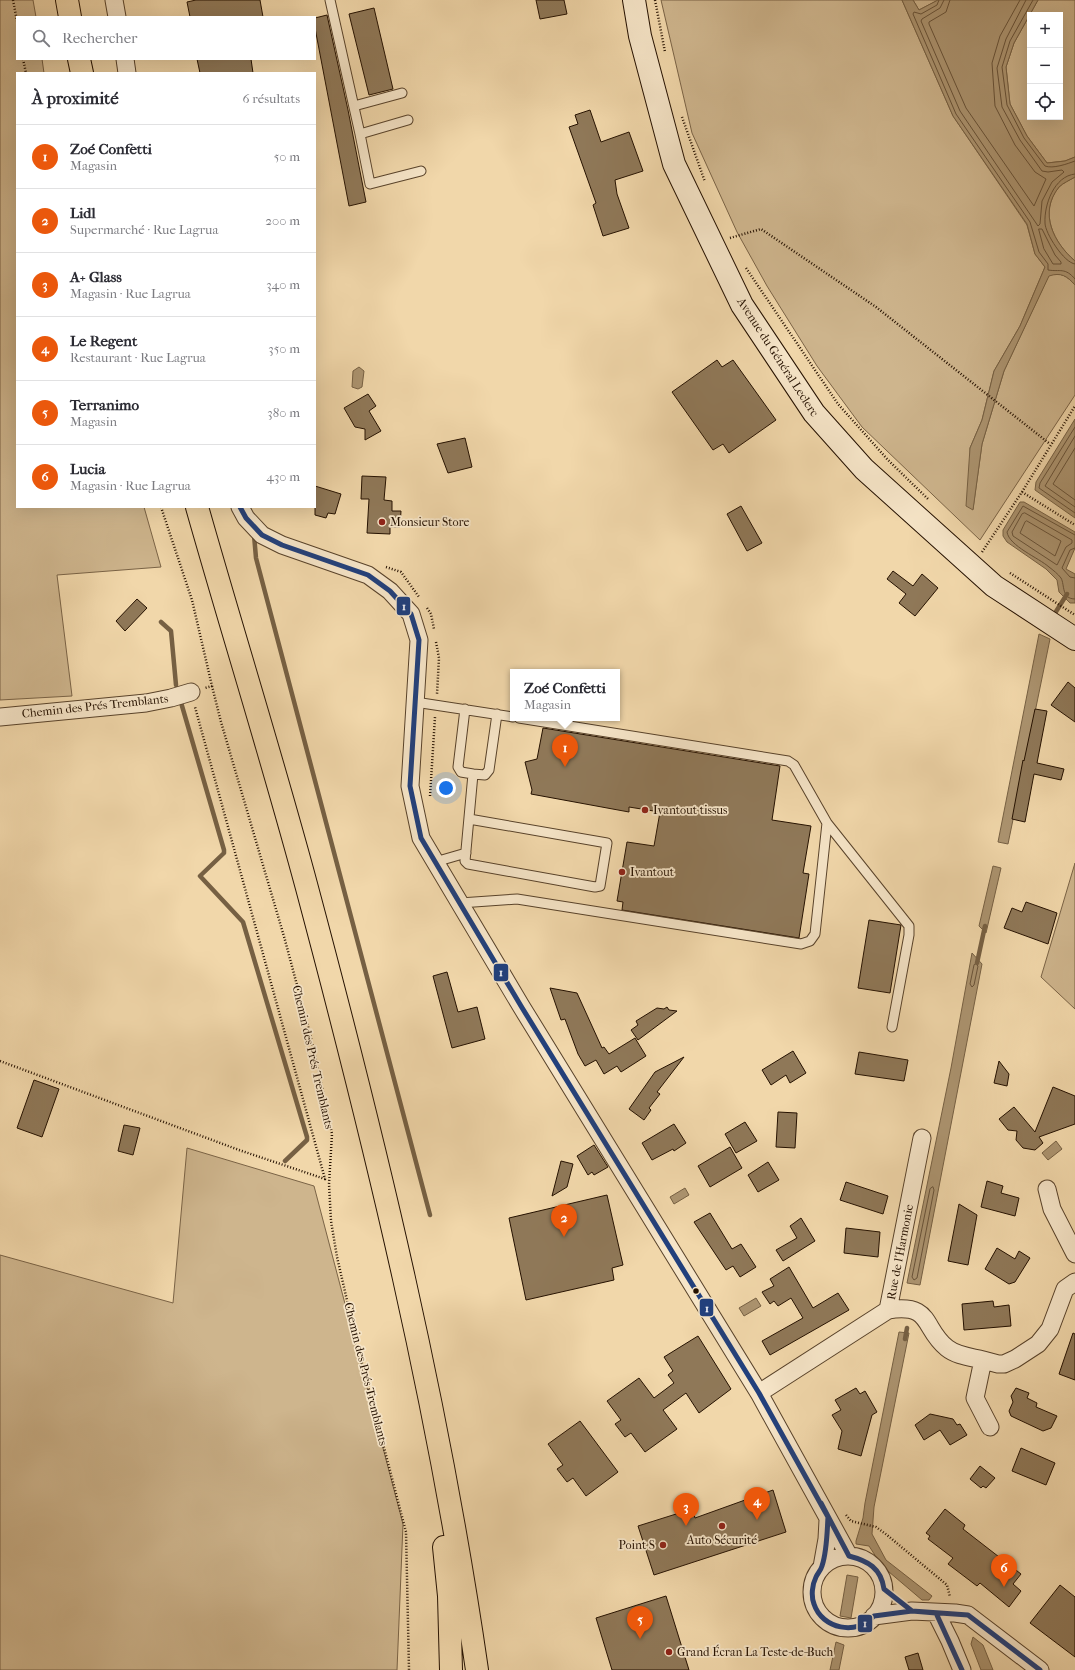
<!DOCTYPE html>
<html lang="fr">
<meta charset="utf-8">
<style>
:root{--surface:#fff;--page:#f7f7f7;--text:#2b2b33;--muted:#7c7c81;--line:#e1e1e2;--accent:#ea580c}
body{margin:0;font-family:"IM FELL French Canon",serif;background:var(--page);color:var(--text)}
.controls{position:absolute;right:12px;top:12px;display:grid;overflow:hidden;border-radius:0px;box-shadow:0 4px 16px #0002}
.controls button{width:36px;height:36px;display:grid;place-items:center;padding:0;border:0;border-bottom:1px solid var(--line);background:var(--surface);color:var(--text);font:20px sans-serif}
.you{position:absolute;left:446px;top:788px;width:14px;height:14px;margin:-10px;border:3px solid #fff;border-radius:50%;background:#1a73e8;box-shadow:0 0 0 6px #1a73e833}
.badge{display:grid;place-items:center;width:26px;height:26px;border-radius:50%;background:var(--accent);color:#fff;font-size:13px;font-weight:700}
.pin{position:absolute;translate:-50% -33px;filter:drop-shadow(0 1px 2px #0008)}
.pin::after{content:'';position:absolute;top:21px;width:14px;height:12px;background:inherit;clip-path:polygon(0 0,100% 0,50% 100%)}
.popup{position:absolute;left:510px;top:669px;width:110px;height:52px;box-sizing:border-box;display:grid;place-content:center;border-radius:0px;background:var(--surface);filter:drop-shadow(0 1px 3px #0005);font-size:13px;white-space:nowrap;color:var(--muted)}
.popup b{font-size:15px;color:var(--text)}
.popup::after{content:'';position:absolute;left:50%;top:100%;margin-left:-8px;border:8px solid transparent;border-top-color:var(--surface)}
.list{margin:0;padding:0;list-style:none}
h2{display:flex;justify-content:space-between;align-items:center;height:52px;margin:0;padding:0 16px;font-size:17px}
h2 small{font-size:13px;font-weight:400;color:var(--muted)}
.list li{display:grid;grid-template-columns:26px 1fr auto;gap:12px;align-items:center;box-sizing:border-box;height:64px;padding:0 16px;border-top:1px solid var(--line)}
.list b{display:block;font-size:15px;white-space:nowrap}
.list p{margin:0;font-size:13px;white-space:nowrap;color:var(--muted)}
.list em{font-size:13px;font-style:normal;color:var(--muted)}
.icon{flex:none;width:22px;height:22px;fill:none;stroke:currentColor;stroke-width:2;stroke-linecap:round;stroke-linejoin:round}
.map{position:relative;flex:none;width:1075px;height:1670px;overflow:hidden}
.search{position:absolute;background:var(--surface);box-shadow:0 4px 16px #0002;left:16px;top:16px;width:300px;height:44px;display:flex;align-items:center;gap:10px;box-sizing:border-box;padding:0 14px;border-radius:0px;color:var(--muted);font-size:15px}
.panel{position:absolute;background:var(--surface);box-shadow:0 4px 16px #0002;left:16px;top:72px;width:300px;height:436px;border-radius:0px}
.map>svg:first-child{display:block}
</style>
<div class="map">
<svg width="1075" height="1670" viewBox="0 0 1075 1670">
<rect width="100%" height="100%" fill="#f1d7aa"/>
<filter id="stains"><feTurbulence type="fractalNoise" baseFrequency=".005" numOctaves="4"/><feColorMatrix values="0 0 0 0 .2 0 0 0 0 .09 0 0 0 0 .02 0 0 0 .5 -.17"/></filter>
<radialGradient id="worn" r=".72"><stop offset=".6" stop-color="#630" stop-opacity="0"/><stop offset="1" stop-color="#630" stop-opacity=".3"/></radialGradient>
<path fill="#ceb58d" stroke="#7a6346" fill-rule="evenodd" d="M0 0H33L36 17H17V59H42L44 73H17V507H144L161 567 57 575 72 696 0 700Z
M661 0H902L953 116 1027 225 1035 254 1045 267 1020 326 994 371 982 420 970 448 973 509 982 444 1004 371 1049 275C1061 272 1067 276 1075 285V395L980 540 862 427 817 366 767 286 737 232 692 133Z
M913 0H938L919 10Z
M1038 0H1075V157L1065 161 1047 163 1027 136 1010 104 1006 67 1014 43ZM1030 15H1060V117H1030Z
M1075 177V261C1054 243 1038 213 1059 187 1063 183 1070 180 1075 177Z
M1075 863V1009L1041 977Z
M187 1148 314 1186 403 1524 397 1670H0V1255L173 1303Z"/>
<path fill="#ac9470" stroke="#766043" d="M902 0H913L919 10 938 0H1038L1014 43 1006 67 1010 104 1027 136 1047 163 1065 161 1075 157V177C1070 180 1063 183 1059 187 1038 213 1054 243 1075 261V285C1067 276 1061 272 1049 276L1004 371 982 444 973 510 966 506 970 448 982 420 994 371 1020 326 1045 267 1035 254 1027 224 953 116Z
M359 367 364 371 362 387 358 389 352 387 353 371Z
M1075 419V518L1035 490 1036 482Z
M1020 502H1024L1075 532V548L1066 569 1075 574V603H1070L1059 592 1057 580 1046 569 1007 542 1003 536V530Z
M1039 634 1050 639 1008 844 998 842Z
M993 866 1001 868 986 933 979 926Z
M972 953 982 964 920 1285 907 1283 951 1068Z
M1056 1141 1062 1149 1048 1160 1042 1153Z
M685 1188 689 1195 674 1204 670 1197Z
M756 1298 761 1306 744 1316 739 1308Z
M899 1332 909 1333 874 1507 872 1534 886 1560 932 1596 929 1600H922L882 1566 869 1546 856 1544V1541L863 1518 865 1503Z
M847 1575 858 1577 851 1618 840 1616Z
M973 1637 983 1645 993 1670H981L971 1644Z
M836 1642 844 1645 839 1670H830Z"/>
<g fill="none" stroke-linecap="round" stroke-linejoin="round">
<path stroke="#685238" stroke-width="1" d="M939 0 937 5 921 14 914 12 913 14 956 114 1030 222 1039 252 1048 264V270C1060 272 1065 267 1075 279
M944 0 940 8 922 19 921 21 960 111 1038 226 1040 224 1042 201 1052 182 1064 172 1062 170 1048 172 1042 171 1020 140 1002 107 997 68 1006 39 1026 0
M950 0 946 12 929 22V24L966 108 1034 206 1046 179 1035 172 1015 145 995 106 992 63 1000 36 1020 0
M1033 0 1010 41 1002 67 1007 105 1024 138 1045 166C1053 169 1067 164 1075 161
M1075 174C1054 176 1044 205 1045 223 1045 233 1064 263 1075 264
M1039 229H1042L1055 255 1061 262V264H1053L1044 249Z
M1075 427 1040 483 1039 488 1075 513
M1075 436 1045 486 1075 507
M1075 448 1053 484 1075 500
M1025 513 1072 540V543L1066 547 1057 565 1013 536 1012 532 1022 514Z
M1027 521 1061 541 1055 556 1020 533 1025 522Z
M1075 535 1023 506 1007 532C1009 546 1039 558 1049 567 1053 570 1058 574 1061 578 1065 585 1061 599 1075 599
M1075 548 1070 550 1062 568 1070 577 1075 578
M976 964 978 966 974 985 972 987 970 984 974 965Z
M933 1187 934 1190 917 1278 914 1280 912 1277 930 1189Z"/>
<path stroke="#766043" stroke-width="4.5" d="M254 535 256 558 430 1215
M1052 618 1067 594
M161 622 171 631 176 685
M180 699 224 850V853L200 876 243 922 307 1137V1140L285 1161
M977 963 985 926
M905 1339 907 1328"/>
</g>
<path fill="#8f7858" stroke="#251100" d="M196 0H260L263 17H190L187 2Z
M536 0H564L567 14 540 19Z
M374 8 393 89 369 95 349 14Z
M327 15 348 110 366 202 349 206 315 28V18Z
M197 59H251L253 73H200Z
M590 110 601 142 629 132 643 171 615 180 617 194 629 228 603 236 593 205 596 203 569 127 578 124 575 115Z
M717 360 722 367 733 360 776 420 729 453 723 444 713 450 672 392Z
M368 394 376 406 369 411 381 431 365 440V429L355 427 344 408Z
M465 438 472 467 448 473 437 444Z
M362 476 386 477 384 500 392 501V511H401L400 527H390V534L367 533 369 499H361Z
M315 486 341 494 335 514 328 513 326 518 315 515Z
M741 506 762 543 747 551 727 514Z
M893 571 913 586 922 574 938 588 915 616 899 603 906 594 887 579Z
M137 599 147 608 125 631 116 621Z
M1068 682 1075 688V722L1051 705Z
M1035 709 1047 711 1037 763 1064 769 1061 780 1034 774 1025 822 1012 819 1023 760 1024 761Z
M543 728 780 766 772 820 811 826 803 873 809 874 799 938 622 910 623 902 617 901 627 842 654 846 660 812 629 807V812L531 794 532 790 525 762 537 759Z
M1026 902 1057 913 1048 944 1004 928 1012 908 1022 912Z
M869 920 901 925 890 993 858 988Z
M447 972 458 1012 477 1007 485 1039 452 1048 433 976Z
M550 988 577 993 602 1048 604 1047 609 1054 635 1038 646 1056 621 1072 617 1066 604 1074 596 1060 585 1066 578 1054 565 1019 561 1020Z
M667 1007 669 1010 677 1011 638 1040 631 1030 638 1025 636 1021 657 1008 664 1009Z
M793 1051 806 1073 790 1083 786 1075 771 1085 762 1070Z
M859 1052 908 1060 904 1081 855 1074Z
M684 1057 657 1092 660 1094 649 1108 651 1110 644 1120 629 1109 655 1072Z
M999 1061 1009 1074 1007 1086 994 1083Z
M34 1080 59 1089 42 1137 17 1128Z
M1053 1087 1075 1096V1124L1039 1137 1043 1143 1035 1150 1023 1148 1016 1140 1017 1131 1008 1130 999 1119 1014 1107 1035 1132Z
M778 1112 797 1113 795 1148 776 1147Z
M745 1122 757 1141 736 1153 725 1134Z
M674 1124 686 1143 674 1151 673 1149 652 1160 642 1143Z
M124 1125 140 1128 133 1155 118 1151Z
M594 1145 608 1167 594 1175 592 1172 588 1175 577 1156Z
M730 1147 742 1168 710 1187 698 1166Z
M561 1161 573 1164 567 1187 552 1196Z
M768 1162 779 1180 758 1192 748 1175Z
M987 1181 1003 1186 1001 1193 1019 1198 1015 1216 981 1207Z
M846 1182 888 1196 883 1214 840 1200Z
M607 1195 623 1265 612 1268 614 1280 526 1300 509 1218Z
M959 1204 977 1215 968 1265 948 1261Z
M710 1213 732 1249 741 1244 756 1267 740 1277 733 1266 726 1270 694 1222Z
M801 1218 815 1241 783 1261 776 1250 797 1238 790 1226Z
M846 1228 880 1232 878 1257 844 1253Z
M997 1248 1015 1259 1019 1251 1030 1258 1015 1282 1009 1284 985 1269Z
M789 1267 813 1308 838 1293 849 1310 770 1355 762 1341 803 1318 791 1298 778 1306 774 1301 770 1304 762 1292 774 1286 770 1279Z
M993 1301 994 1307 1009 1305 1011 1326 964 1330 962 1304Z
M1073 1333 1075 1334V1380L1059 1374Z
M698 1336 731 1389 699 1413 686 1393 663 1410 677 1429 645 1452 631 1433 625 1437 615 1424 621 1420 607 1401 639 1378 654 1398 674 1383 668 1375 673 1371 664 1357Z
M856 1388 860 1394 865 1391 877 1412 872 1415 861 1456 838 1449 842 1431 832 1415 841 1410 835 1400Z
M1016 1388 1029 1393 1027 1398 1037 1403 1036 1407 1057 1416 1051 1428 1043 1431 1011 1416 1009 1411 1013 1402 1011 1396Z
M930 1414 953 1419 957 1425 960 1424 967 1435 950 1445 940 1430 924 1440 915 1425Z
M580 1421 618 1472 586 1496 573 1478 567 1482 557 1469 563 1465 548 1444Z
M1021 1448 1055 1463 1046 1485 1012 1471Z
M980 1466 995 1478 986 1488 983 1486 981 1488 970 1479Z
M773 1490 786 1532 654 1575 638 1526 692 1509 695 1518Z
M945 1509 965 1525 963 1529 1021 1574 1013 1584 1021 1591 1009 1607 980 1583 977 1586 948 1564 953 1558 928 1539 930 1536 926 1533Z
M1060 1585 1075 1597V1657L1030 1623Z
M666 1596 689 1670H612L596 1618Z
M918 1653 923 1670H909L905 1657Z"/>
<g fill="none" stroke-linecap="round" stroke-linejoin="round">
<defs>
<path id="lane" d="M330 0 360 134 408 120
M354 106 402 93
M360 134 370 184 421 171
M415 702 513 717
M465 709 458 767 461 772 473 774 465 861 468 864 595 887 600 886 607 843 469 819
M519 718 788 761 794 765 827 823 909 926V935L892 1027
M473 774 485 775 489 770 497 714
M435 862 466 853
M460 903 517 899 801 944 810 941 815 934 827 823"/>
<path id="street" d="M114 0 117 17
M125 59 127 73
M240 507 246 518 262 535 282 545 368 575 390 591 411 614 419 640 410 786 421 838 521 1006 759 1393 849 1556
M0 717 146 703 171 698 191 692
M1047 1189 1052 1209 1075 1254
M888 1310 922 1138
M983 1360 998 1364H1004L1015 1359 1038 1344 1050 1329 1065 1289 1075 1282
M759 1393 888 1310C933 1303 922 1328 947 1348 957 1356 971 1357 983 1360L975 1398 990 1427
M812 1592a36 36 0 1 1 72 0a36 36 0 1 1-72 0Z
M822 1567 827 1539 828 1520
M936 1613 950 1641 962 1670
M874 1616 912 1611 955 1613 968 1615 1040 1670"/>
<path id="secondary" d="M634 0 640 36 674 164 742 305 814 413 864 469 994 586 1075 639"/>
<path id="primary" d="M67 0 70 17
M79 59 82 73
M197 507C233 634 273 761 307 888 376 1146 439 1406 477 1670
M444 1547 449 1596 451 1670"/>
</defs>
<use href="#lane" stroke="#58422a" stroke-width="11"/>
<use href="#street" stroke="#58422a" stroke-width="19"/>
<use href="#secondary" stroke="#251100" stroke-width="24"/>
<use href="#primary" stroke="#251100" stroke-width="24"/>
<path stroke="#251100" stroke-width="2.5" stroke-dasharray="1 2" stroke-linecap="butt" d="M13 0 17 21
M655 0 665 52
M23 59 26 73
M682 117 705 182
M730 238 761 229 876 307 1050 444
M746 268 838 404 888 460 929 500
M1022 492 1075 525
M161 507 192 600 212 686 205 688
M982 552 1022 492 1075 406
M386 567 401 572 419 597
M1010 573 1075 615
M427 608 431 614 434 629
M436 642 439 658 437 694
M212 686 221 722 285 940 310 1034 328 1114 332 1134 329 1184 331 1221 337 1257 358 1348 406 1532 409 1670
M430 796 435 717
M0 1061 239 1150 325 1179 195 707
M846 1515 851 1521 876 1527 887 1535 947 1585 950 1597"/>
<use href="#lane" stroke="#f6e5c8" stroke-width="9"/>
<use href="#street" stroke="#f6e5c8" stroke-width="17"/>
<use href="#secondary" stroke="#f6e5c8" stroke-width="22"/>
<use href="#primary" stroke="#f1d7aa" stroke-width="22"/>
<defs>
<path id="bus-1" d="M240 507 246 518 262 535 282 545 368 575 390 591 411 614 419 640 410 786 421 838 521 1006 759 1393 828 1517C827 1533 827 1551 822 1566 821 1570 818 1573 816 1577 812 1585 811 1596 814 1604 822 1629 857 1636 874 1616L912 1611 968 1615 1040 1670
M821 1503 849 1556C868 1561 881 1568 884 1589L912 1611 936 1613
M936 1613 962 1670"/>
</defs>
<use href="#bus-1" stroke="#f6e5c8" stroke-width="8"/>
<use href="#bus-1" stroke="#22407c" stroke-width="5"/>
</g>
<g fill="#8f2418" stroke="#f6e5c8" stroke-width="1.5">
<circle cx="382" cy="522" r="4"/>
<circle cx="645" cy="810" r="4"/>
<circle cx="622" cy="872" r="4"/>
<circle cx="722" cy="1526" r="4"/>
<circle cx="663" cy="1545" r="4"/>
<circle cx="669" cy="1652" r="4"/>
</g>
<circle fill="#251100" stroke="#f6e5c8" stroke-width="1.5" cx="696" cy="1291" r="3.5"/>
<g text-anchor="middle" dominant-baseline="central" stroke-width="3.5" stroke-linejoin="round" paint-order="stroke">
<g font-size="12" fill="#251100" stroke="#f6e5c8">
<text transform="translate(778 357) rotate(57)">Avenue du Général Leclerc</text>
<text transform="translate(95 706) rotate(-6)">Chemin des Prés Tremblants</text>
<text transform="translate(313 1057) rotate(77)">Chemin des Prés Tremblants</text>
<text transform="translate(900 1252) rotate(-79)">Rue de l'Harmonie</text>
<text transform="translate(366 1374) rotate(76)">Chemin des Prés Tremblants</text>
</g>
<g font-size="12" fill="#251100" stroke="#f6e5c8" text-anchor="start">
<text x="390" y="522">Monsieur Store</text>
<text x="653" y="810">Ivantout tissus</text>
<text x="630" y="872">Ivantout</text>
<text x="722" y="1540" text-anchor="middle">Auto Sécurité</text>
<text x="655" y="1545" text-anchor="end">Point S</text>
<text x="677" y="1652">Grand Écran La Teste-de-Buch</text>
</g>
</g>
<g stroke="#f6e5c8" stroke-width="1.5">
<rect x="396" y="596" width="15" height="20" rx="4" fill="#22407c"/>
<rect x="493" y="963" width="16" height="19" rx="4" fill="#22407c"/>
<rect x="699" y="1298" width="15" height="19" rx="4" fill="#22407c"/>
<rect x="857" y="1614" width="16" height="19" rx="4" fill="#22407c"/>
</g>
<g font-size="11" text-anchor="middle" font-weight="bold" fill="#fff">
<text x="404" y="610">1</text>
<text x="501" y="976">1</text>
<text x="707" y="1312">1</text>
<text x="865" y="1627">1</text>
</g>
<rect width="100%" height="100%" filter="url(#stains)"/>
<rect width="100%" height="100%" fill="url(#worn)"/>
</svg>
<div class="controls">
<button>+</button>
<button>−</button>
<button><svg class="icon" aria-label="locate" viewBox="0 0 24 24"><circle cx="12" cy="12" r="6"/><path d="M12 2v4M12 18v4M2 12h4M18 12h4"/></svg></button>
</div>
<div class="you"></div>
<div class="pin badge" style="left:565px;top:767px">1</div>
<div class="popup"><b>Zoé Confetti</b>Magasin</div>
<div class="pin badge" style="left:564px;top:1237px">2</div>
<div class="pin badge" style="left:686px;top:1526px">3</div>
<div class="pin badge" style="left:757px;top:1520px">4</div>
<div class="pin badge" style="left:640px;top:1639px">5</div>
<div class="pin badge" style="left:1004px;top:1587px">6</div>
<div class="search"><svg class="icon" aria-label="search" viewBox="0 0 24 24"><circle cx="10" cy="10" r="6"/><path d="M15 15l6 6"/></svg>Rechercher</div>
<section class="panel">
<h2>À proximité<small>6 résultats</small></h2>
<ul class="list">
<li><span class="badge">1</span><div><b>Zoé Confetti</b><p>Magasin</p></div><em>50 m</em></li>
<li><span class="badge">2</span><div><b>Lidl</b><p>Supermarché · Rue Lagrua</p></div><em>200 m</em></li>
<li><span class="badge">3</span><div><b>A+ Glass</b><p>Magasin · Rue Lagrua</p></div><em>340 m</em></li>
<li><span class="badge">4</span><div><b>Le Regent</b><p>Restaurant · Rue Lagrua</p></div><em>350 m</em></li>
<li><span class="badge">5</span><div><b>Terranimo</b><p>Magasin</p></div><em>380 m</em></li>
<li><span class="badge">6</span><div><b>Lucia</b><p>Magasin · Rue Lagrua</p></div><em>430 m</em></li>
</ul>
</section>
</div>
